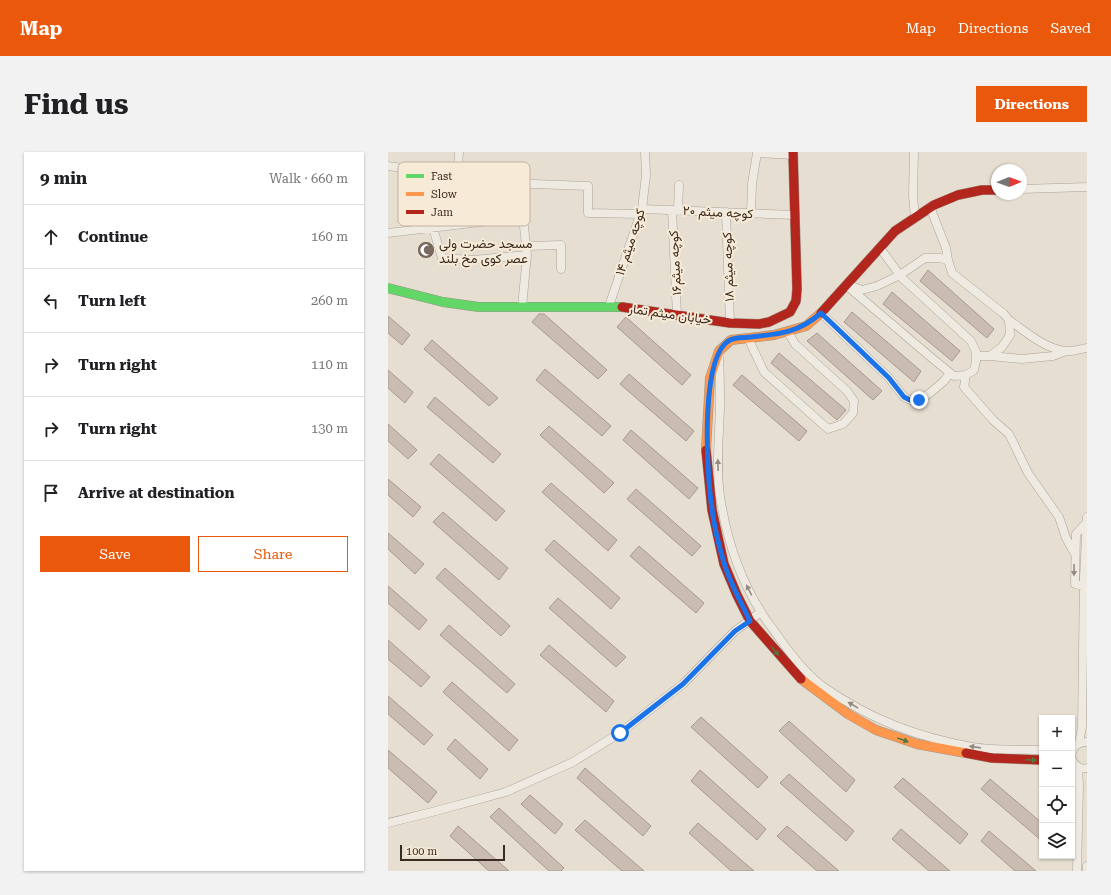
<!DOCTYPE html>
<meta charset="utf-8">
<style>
:root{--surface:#fff;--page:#f2f2f2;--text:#202124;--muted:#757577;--line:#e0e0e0;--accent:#ea580c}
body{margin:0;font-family:"Roboto Serif",Vazirmatn,serif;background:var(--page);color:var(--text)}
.controls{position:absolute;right:12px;bottom:12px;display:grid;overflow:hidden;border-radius:0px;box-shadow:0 1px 3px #0004}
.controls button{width:36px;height:36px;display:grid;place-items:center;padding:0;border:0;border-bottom:1px solid var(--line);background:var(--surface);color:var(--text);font:20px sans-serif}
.compass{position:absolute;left:603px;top:12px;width:36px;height:36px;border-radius:50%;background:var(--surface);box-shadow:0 1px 3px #0004;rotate:89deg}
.scale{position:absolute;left:12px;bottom:10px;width:105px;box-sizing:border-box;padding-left:4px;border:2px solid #3c2b20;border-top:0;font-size:11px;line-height:14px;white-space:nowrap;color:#3c2b20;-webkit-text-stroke:3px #f7ebd7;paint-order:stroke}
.stop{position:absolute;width:12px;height:12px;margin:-9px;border:3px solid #1a73e8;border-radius:50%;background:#fff}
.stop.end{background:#1a73e8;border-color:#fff;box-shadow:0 1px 4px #0008}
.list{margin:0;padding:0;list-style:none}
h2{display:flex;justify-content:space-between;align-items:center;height:52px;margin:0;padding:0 16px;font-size:17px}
h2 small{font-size:13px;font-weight:400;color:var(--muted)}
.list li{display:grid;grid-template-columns:26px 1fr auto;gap:12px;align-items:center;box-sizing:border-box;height:64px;padding:0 16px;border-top:1px solid var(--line)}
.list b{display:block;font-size:15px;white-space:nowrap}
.list em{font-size:13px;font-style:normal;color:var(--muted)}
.actions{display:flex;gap:8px;padding:12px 16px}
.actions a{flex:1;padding:9px 0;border:1px solid var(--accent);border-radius:0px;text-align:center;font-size:14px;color:var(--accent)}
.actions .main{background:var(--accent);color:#fff}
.icon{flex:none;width:22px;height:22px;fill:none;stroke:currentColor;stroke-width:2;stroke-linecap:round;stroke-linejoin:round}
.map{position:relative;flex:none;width:699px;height:719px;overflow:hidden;border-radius:0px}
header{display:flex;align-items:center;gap:24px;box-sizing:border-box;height:56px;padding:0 20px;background:var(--accent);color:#fff}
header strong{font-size:19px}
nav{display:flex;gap:22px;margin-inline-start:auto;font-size:14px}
.intro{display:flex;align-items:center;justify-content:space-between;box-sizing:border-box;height:96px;padding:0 24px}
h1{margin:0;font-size:28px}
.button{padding:10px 18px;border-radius:0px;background:var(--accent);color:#fff;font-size:14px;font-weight:700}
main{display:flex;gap:24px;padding:0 24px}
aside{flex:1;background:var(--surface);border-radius:0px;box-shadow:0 1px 3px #0004}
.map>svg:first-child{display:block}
</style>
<header>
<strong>Map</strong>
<nav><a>Map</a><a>Directions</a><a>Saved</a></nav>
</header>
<div class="intro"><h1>Find us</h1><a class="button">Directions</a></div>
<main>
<aside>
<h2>9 min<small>Walk · 660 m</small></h2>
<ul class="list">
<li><svg class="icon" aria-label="ahead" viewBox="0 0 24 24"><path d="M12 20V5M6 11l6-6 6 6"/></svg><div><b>Continue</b></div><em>160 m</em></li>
<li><svg class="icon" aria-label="left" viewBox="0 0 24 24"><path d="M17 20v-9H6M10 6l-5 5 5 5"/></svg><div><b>Turn left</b></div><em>260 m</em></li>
<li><svg class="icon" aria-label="right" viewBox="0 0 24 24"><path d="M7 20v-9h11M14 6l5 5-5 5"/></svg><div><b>Turn right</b></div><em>110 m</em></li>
<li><svg class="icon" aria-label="right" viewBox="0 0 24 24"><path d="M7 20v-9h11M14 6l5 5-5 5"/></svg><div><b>Turn right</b></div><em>130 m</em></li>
<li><svg class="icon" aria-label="arrive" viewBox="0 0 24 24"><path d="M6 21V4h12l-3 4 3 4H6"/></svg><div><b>Arrive at destination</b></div></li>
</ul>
<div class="actions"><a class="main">Save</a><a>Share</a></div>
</aside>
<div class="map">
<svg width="699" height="719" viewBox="0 0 699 719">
<rect width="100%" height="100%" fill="#e6ded0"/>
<path fill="#cabcb1" stroke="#a7998f" d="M540 118 606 177 599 186 532 129Z
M504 140 572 199 564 209 495 152Z
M464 160 533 219 526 230 456 170Z
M151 162H156L219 218 210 227 144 170Z
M0 164 22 183 14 193 0 181Z
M238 165 303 223 294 233 229 175Z
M429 181 494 239 485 248 419 189Z
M44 188 110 246 101 254 36 197Z
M391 201 458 258 449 268 383 211Z
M157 217 223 274 214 284 148 228Z
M0 218 25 240 17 251 0 236Z
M241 222 306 279 298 289 232 232Z
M354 223 419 279 411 289 345 233Z
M47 245 113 302 105 311 39 255Z
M0 272 29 298 20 307 0 289Z
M161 274 226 331 216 341 152 283Z
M243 278 310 336 301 347 235 288Z
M51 302 117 359 108 369 42 312Z
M0 327 33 355 25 365 0 343Z
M163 331 229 388 220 399 154 340Z
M248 337 313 394 304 404 239 347Z
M55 360 120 416 111 428 45 370Z
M0 381 36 412 27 422 0 397Z
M166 388 232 446 223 457 157 398Z
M251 394 316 451 308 461 242 404Z
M57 416 122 474 113 484 48 426Z
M0 434 39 468 31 478 0 451Z
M170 446 238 505 228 515 161 456Z
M61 473 127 532 119 541 52 483Z
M0 488 42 525 33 535 0 507Z
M161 493 226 549 218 560 152 503Z
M64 530 130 588 121 599 55 540Z
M0 544 45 583 36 593 0 562Z
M313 565 380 625 370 636 303 575Z
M401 569 467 628 458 640 391 579Z
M67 587 100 617 92 627 59 597Z
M0 598 49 640 40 651 0 616Z
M197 616 263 674 255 684 189 626Z
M312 618 378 677 369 688 303 629Z
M401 622 466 679 458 689 392 631Z
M515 626 580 682 572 692 506 635Z
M602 627 654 671V689L593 637Z
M142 643 175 672 167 682 133 652Z
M111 656 176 716 173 719H161L102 665Z
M197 668 256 719H234L187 678Z
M310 671 366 719H343L301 681Z
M70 674 121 719H101L62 684Z
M399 674 451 719H429L389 684Z
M513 677 562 719H541L504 687Z
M601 679 648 719H627L593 689Z"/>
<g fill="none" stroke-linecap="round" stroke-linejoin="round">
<defs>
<path id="street" d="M526 0 525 44 527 66
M0 14 14 16 39 24 69 29 200 34V61L252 62
M69 29 71 0
M633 37 699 35
M542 55 558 96 560 108 564 121 616 162 621 168 622 183 614 195 602 204H588
M254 57 407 63
M284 58 289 163
M290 58 291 33
M338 60 342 171
M363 62 364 32 369 1 405 3
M45 76 54 106 85 108 139 103
M0 81 135 65 139 103 134 155
M138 94 173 93V117
M458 133 545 207 566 224 578 223 586 218 588 209V200L583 189 514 126 492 96
M463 134 474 138 489 134 512 123 537 106H552L560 108
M221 154 254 57 258 23 257 0
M433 161 501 226 516 245 522 248H531L542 241 556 229 562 221
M621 168C638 180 656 196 677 199 684 200 692 197 699 196
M360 186 376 220 440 277 455 272 465 261 466 249 459 239 407 192 400 180
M602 204 634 207 665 204 678 199
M331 205C332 222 332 239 332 256 331 285 328 315 332 344 338 384 351 425 373 460 378 469 386 478 392 487 404 504 420 524 437 536 484 568 529 585 584 595 607 599 631 597 654 598
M578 223 576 235 605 268 621 282 640 321 671 365 678 386 687 402
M699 370 688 382 687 432 699 435
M691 591 694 575 696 425 699 365
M684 600C686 592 692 590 699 590
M684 607C686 613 692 618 699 616
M0 671 44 660 118 640 185 610 232 581 295 532 347 479 373 460
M689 719 691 635 690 615
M699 719V714"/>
<path id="fast" d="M0 136 55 150 91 155H234"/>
<path id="slow" d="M318 298 322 226 331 199 343 188 386 183 418 174 433 161
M413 527 460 562 488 578 529 592 578 601"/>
<path id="jam" d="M234 155 342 171 371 172 381 170 402 160 408 149 409 137 405 0
M433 161 507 79 546 53 570 43 594 38H609
M318 298 324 358 336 412 349 443 362 469 413 527
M578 601 604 606 654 608"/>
</defs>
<use href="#street" stroke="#aca399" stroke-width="9"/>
<use href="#fast" stroke="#9c9388" stroke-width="10"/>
<use href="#slow" stroke="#9c9388" stroke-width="10"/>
<use href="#jam" stroke="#9c9388" stroke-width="10"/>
<use href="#street" stroke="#eeeae2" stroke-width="8"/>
<use href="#fast" stroke="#63d668" stroke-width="9"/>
<use href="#slow" stroke="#ff974d" stroke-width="9"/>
<use href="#jam" stroke="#b3261e" stroke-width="9"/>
</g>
<defs><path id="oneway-solid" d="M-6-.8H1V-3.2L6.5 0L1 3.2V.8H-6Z"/></defs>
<g fill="#958a81">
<use href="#oneway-solid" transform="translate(330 313) rotate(-91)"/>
<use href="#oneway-solid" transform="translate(686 418) rotate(90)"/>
<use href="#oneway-solid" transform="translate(361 438) rotate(-117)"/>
<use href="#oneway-solid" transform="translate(465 553) rotate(-149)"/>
<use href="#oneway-solid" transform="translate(587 595) rotate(-172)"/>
</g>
<g fill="#4e7840">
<use href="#oneway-solid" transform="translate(387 499) rotate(50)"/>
<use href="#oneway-solid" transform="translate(515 588) rotate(20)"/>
<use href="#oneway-solid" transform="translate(643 608) rotate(3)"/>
</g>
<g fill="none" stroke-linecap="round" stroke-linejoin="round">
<path stroke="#1a73e8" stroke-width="5" d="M232 581 295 532 347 479 362 469C353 450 342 431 336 411 331 394 326 375 324 357 319 326 311 204 342 188 348 185 358 186 363 185 392 182 410 181 433 161L501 226 516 245 522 248H531"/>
</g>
<defs>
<symbol id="mosque-disc" viewBox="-11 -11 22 22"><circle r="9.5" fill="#786a5e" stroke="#f7ebd7"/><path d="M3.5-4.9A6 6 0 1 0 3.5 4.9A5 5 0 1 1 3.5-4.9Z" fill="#fff"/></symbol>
</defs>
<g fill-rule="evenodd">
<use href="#mosque-disc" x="28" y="88" width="20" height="20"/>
</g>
<g text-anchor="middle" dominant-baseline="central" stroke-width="4" stroke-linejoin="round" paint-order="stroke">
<g font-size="13" fill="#3c2b20" stroke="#f7ebd7">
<text transform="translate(330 60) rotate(3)">کوچه میثم ۲۰</text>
<text transform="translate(242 90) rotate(-72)">کوچه میثم ۱۴</text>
<text transform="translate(287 111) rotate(-93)">کوچه میثم۱۶</text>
<text transform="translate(340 115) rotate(-92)">کوچه میثم ۱۸</text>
<text transform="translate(282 162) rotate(8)">خیابان میثم تمار</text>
</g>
<g font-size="13" fill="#3c2b20" stroke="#f7ebd7" text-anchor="start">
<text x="51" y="91">مسجد حضرت ولی<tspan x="51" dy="15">عصر کوی مخ بلند</tspan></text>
</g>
</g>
<rect x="10" y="10" width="132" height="64" rx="6" fill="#f7ebd7" stroke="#bfb1a0" stroke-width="1"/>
<rect x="18" y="22" width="18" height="4" fill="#63d668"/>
<rect x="18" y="40" width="18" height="4" fill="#ff974d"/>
<rect x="18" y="58" width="18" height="4" fill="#b3261e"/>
<g font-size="11" fill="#3c2b20">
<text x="43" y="28">Fast</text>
<text x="43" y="46">Slow</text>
<text x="43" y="64">Jam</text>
</g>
</svg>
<div class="controls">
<button>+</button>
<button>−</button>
<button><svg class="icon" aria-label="locate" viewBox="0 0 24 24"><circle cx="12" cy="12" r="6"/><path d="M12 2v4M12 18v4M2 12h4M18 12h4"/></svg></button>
<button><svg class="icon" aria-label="layers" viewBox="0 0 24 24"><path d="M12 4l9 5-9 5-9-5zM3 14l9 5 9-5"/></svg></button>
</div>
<svg class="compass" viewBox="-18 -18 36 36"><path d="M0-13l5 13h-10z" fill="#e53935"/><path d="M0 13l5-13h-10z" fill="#757577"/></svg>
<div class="scale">100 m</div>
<div class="stop" style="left:232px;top:581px"></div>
<div class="stop end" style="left:531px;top:248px"></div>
</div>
</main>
